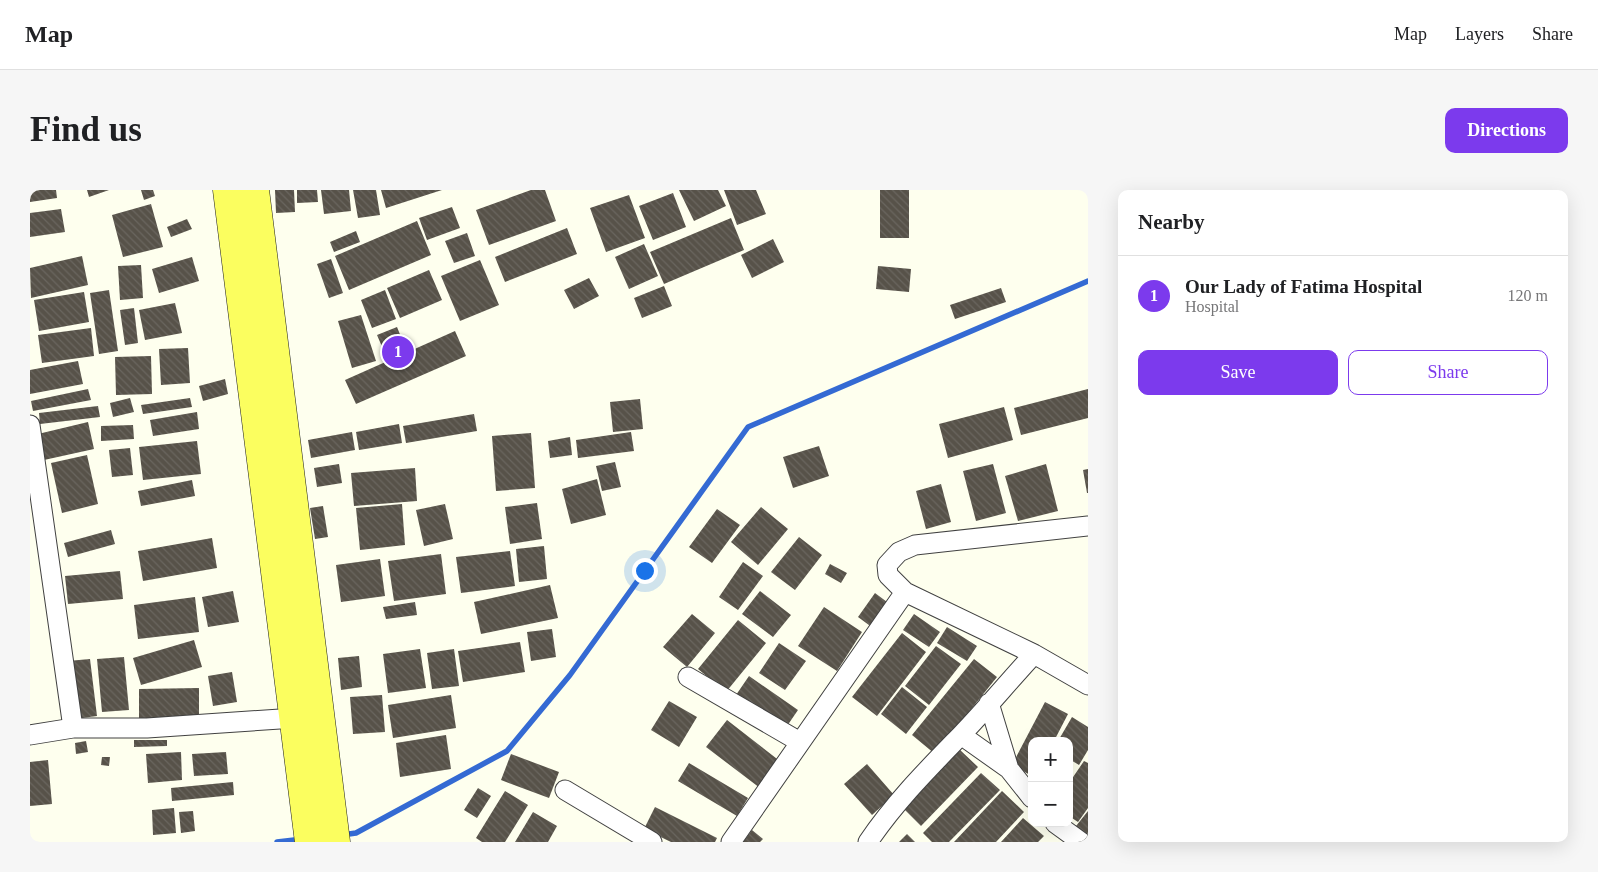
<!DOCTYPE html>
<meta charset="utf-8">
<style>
:root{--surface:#fff;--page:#f6f6f6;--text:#202124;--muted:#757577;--line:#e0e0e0;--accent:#7c3aed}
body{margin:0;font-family:"Times New Roman",serif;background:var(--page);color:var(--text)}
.controls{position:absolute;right:15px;bottom:15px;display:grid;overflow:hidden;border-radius:10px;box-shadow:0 5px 20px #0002}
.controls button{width:45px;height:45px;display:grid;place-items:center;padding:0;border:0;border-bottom:1px solid var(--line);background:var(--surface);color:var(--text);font:25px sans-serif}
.you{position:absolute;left:614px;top:380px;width:18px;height:18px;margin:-12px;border:4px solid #fff;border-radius:50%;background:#1a73e8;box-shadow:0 0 0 8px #1a73e833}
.badge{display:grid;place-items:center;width:32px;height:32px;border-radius:50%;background:var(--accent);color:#fff;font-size:16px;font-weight:700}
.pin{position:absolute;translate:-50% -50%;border:2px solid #fff;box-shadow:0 1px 5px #0006}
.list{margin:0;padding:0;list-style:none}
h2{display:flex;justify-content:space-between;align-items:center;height:65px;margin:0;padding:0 20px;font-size:21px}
h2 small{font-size:16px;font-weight:400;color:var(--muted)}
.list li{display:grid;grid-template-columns:32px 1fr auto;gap:15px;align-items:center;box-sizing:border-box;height:80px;padding:0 20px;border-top:1px solid var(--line)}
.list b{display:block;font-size:19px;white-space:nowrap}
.list p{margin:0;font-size:16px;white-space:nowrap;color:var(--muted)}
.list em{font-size:16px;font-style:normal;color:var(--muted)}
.actions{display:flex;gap:10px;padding:15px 20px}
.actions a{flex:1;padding:11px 0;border:1px solid var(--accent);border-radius:10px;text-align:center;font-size:18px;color:var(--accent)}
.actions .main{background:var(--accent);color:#fff}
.map{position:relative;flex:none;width:1058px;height:652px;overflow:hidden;border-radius:10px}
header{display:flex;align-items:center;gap:30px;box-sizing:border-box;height:70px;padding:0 25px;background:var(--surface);border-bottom:1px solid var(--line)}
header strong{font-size:24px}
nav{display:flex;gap:28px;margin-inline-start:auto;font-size:18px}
.intro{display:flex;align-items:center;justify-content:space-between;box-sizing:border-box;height:120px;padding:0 30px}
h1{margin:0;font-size:35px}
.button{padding:12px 22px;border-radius:10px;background:var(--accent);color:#fff;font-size:18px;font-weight:700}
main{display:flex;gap:30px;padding:0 30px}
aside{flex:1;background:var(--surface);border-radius:10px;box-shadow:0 5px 20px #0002}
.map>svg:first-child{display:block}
</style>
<header>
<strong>Map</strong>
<nav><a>Map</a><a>Layers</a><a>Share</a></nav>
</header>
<div class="intro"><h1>Find us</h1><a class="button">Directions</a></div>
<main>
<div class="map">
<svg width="1058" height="652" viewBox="0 0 1058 652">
<defs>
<pattern id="building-back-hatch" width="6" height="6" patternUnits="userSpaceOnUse" patternTransform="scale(1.25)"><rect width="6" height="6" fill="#575249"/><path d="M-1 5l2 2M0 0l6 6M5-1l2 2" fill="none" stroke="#6a665f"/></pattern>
</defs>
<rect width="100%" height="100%" fill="#feffee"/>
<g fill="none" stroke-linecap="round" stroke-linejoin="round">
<path stroke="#346ad3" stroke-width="5.5" d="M312 645 326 643 477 561 540 485 718 237 1058 91
M247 652 273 649"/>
</g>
<path fill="url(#building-back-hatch)" d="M0 0H26L27 8 0 12Z
M57 0H79L59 7Z
M111 0H123L125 6 114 10Z
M245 0H264L265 22 246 23Z
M267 0H287L288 12 267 13Z
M291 0H319L321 21 294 24Z
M323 0H346L350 25 328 28Z
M351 0H412L356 18Z
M501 0H515L526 31 459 55 446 20Z
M649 0H688L696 16 664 31Z
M694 0H726L736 24 707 35Z
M850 0H879V48H850Z
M643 3 656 37 623 50 609 16Z
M599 5 615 48 576 62 560 18Z
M121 14 133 57 93 67 82 25Z
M422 17 430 38 397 50 389 28Z
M31 19 35 42 0 47V23Z
M701 28 714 60 634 94 620 62Z
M157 29 162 39 141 47 137 37Z
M387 31 401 65 319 100 305 66Z
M537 38 547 64 475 92 465 67Z
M326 41 330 52 304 62 300 52Z
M437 43 445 66 424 73 415 51Z
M743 49 754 72 722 88 711 65Z
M614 54 628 86 599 99 585 67Z
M52 66 58 95 1 108 0 78Z
M162 67 169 91 129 103 122 79Z
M301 69 313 103 299 108 287 74Z
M450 70 469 115 430 131 411 86Z
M111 75 113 108 90 110 88 76Z
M848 76 881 79 879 102 846 99Z
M399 80 412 110 370 128 357 98Z
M559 88 569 106 544 119 534 100Z
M634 96 642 116 612 128 604 108Z
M971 98 976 112 925 129 920 115Z
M79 100 88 161 69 164 60 103Z
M355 100 366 129 342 138 331 110Z
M54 102 59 132 9 141 4 110Z
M145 113 152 143 115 150 109 120Z
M104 118 108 153 95 155 90 120Z
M331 125 346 171 322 178 308 131Z
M367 137 375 157 356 166 347 145Z
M61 138 64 166 12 173 8 145Z
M425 141 436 166 326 214 315 190Z
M158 158 160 193 131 195 129 159Z
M121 166 122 204 86 205 85 167Z
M48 171 53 194 0 204V180Z
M195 189 198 204 173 211 169 196Z
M58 199 61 210 3 221 1 211Z
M1058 199V228L991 245 984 218Z
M100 208 104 222 83 227 80 213Z
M160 208 162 217 113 224 111 215Z
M610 209 613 239 583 242 580 212Z
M68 216 70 227 10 234 9 223Z
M974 217 983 250 918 268 909 234Z
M167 222 169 239 123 246 120 230Z
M444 224 447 241 376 253 373 236Z
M58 232 64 259 14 270 8 244Z
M369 234 372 253 329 260 326 242Z
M103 235 104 249 71 251V236Z
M322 242 325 260 281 268 278 250Z
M601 242 604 261 548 268 546 250Z
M501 243 505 298 466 301 462 246Z
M540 247 542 265 520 268 518 251Z
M167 251 171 284 113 290 109 257Z
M789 256 799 286 763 298 753 267Z
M100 258 103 285 82 287 79 260Z
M57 265 68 314 32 323 21 273Z
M585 272 591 297 572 301 566 276Z
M309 274 312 293 287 297 284 278Z
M963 274 976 323 946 331 933 281Z
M1016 274 1028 321 988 331 975 286Z
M385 278 387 311 324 316 321 283Z
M1058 279V303H1057L1053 280Z
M567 289 576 325 541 334 532 299Z
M162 290 165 306 111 316 108 301Z
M911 294 921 332 896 339 886 301Z
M507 313 512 349 480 354 475 317Z
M372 314 375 355 330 360 326 318Z
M415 314 423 349 394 356 386 320Z
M293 316 298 347 285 349 280 318Z
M731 317 758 339 728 375 701 352Z
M687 319 710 335 682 373 659 357Z
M81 340 85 354 38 367 34 353Z
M769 347 792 365 765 400 741 382Z
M182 348 187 378 113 391 108 361Z
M514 356 517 389 489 392 486 359Z
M480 361 485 396 431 403 426 367Z
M411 364 416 404 364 411 358 371Z
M350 369 355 406 311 412 306 375Z
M713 372 733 386 708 420 689 407Z
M800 374 817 383 811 393 795 384Z
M90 381 93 409 38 414 35 386Z
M520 395 528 428 451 444 444 412Z
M203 401 209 432 178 437 172 407Z
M730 401 761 425 743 447 712 424Z
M845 403 861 415 843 438 828 427Z
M165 407 169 442 108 449 104 415Z
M385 412 387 425 356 429 353 417Z
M794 417 832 442 807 481 768 456Z
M662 424 685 443 657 477 633 457Z
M884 424 910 442 899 457 873 440Z
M708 430 736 453 696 502 668 479Z
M917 437 947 456 937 471 907 453Z
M522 439 526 467 501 471 497 442Z
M872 443 896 462 847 526 822 507Z
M164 450 172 477 111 495 103 468Z
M490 452 495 482 433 492 428 461Z
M749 453 776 471 755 500 729 483Z
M906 456 931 474 899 515 875 496Z
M390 459 396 498 358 503 353 464Z
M424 459 429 496 402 499 397 463Z
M329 466 332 497 311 500 308 468Z
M94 467 99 520 72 522 67 469Z
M60 469 67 526 45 529 38 471Z
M944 469 967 487 905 564 882 545Z
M202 482 207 512 183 516 178 486Z
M719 486 768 520 755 539 706 505Z
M872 497 897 517 876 544 851 524Z
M169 498V527L109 529V499Z
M352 505 355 542 323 544 320 507Z
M421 505 426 538 363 548 358 515Z
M639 511 667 527 649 557 621 540Z
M1015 512 1038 524 1024 551H1002V586L982 575Z
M1042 527 1058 537V560L1049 575 1039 569V551H1028Z
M697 530 751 572 730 598 676 557Z
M416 545 421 579 370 587 366 553Z
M104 550H137V556L104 557Z
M56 551 58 562 46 564 45 553Z
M929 559 948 577 891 636 873 618Z
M151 562 152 590 118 593 116 564Z
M196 562 198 584 164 586 162 564Z
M481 564 529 582 519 608 471 590Z
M72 567H80L79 576 71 575Z
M18 570 22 614 0 616V572Z
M1054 571 1058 573V618L1048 632 1039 626V593Z
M659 573 718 608 707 626 648 591Z
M837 574 864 605 842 625 814 594Z
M951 583 970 600 919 652H902L893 643Z
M203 592 204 605 142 611 141 598Z
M448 598 461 606 447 628 434 620Z
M475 601 498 615 475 652H452L446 648Z
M972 601 994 622 966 652H924Z
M625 617 687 648 685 652H641L614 639Z
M144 618 146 643 123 645 122 620Z
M163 621 165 641 151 643 149 622Z
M1058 621V652L1042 641Z
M503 622 527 636 518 652H485Z
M993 628 1014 646 1008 652H971Z
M722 640 733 649 730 652H713Z
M877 644 885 652H869Z"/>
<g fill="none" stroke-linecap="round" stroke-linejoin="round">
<defs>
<path id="street" d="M0 235 43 538
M1058 336 885 355 869 362 857 375 858 385 875 402 1004 464 1058 495
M658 487 770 552
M959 513 979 579
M0 545 43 538H117L265 528
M931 545 979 579 1002 608
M535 600 622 652
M1025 633 1051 652
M701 652 875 402
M838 652C865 612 898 579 931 545 956 519 979 491 1004 464"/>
<path id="primary" d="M197 0 279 652
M225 0 306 652"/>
</defs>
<use href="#street" stroke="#414141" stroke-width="21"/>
<use href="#primary" stroke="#1f1f1f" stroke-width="29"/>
<use href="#street" stroke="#fff" stroke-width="19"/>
<use href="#primary" stroke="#fbfe5f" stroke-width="28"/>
</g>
</svg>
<div class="controls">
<button>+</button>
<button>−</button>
</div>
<div class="you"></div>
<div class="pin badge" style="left:368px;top:162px">1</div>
</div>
<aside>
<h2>Nearby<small></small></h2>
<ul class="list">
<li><span class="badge">1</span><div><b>Our Lady of Fatima Hospital</b><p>Hospital</p></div><em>120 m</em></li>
</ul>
<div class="actions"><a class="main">Save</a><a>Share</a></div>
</aside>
</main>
